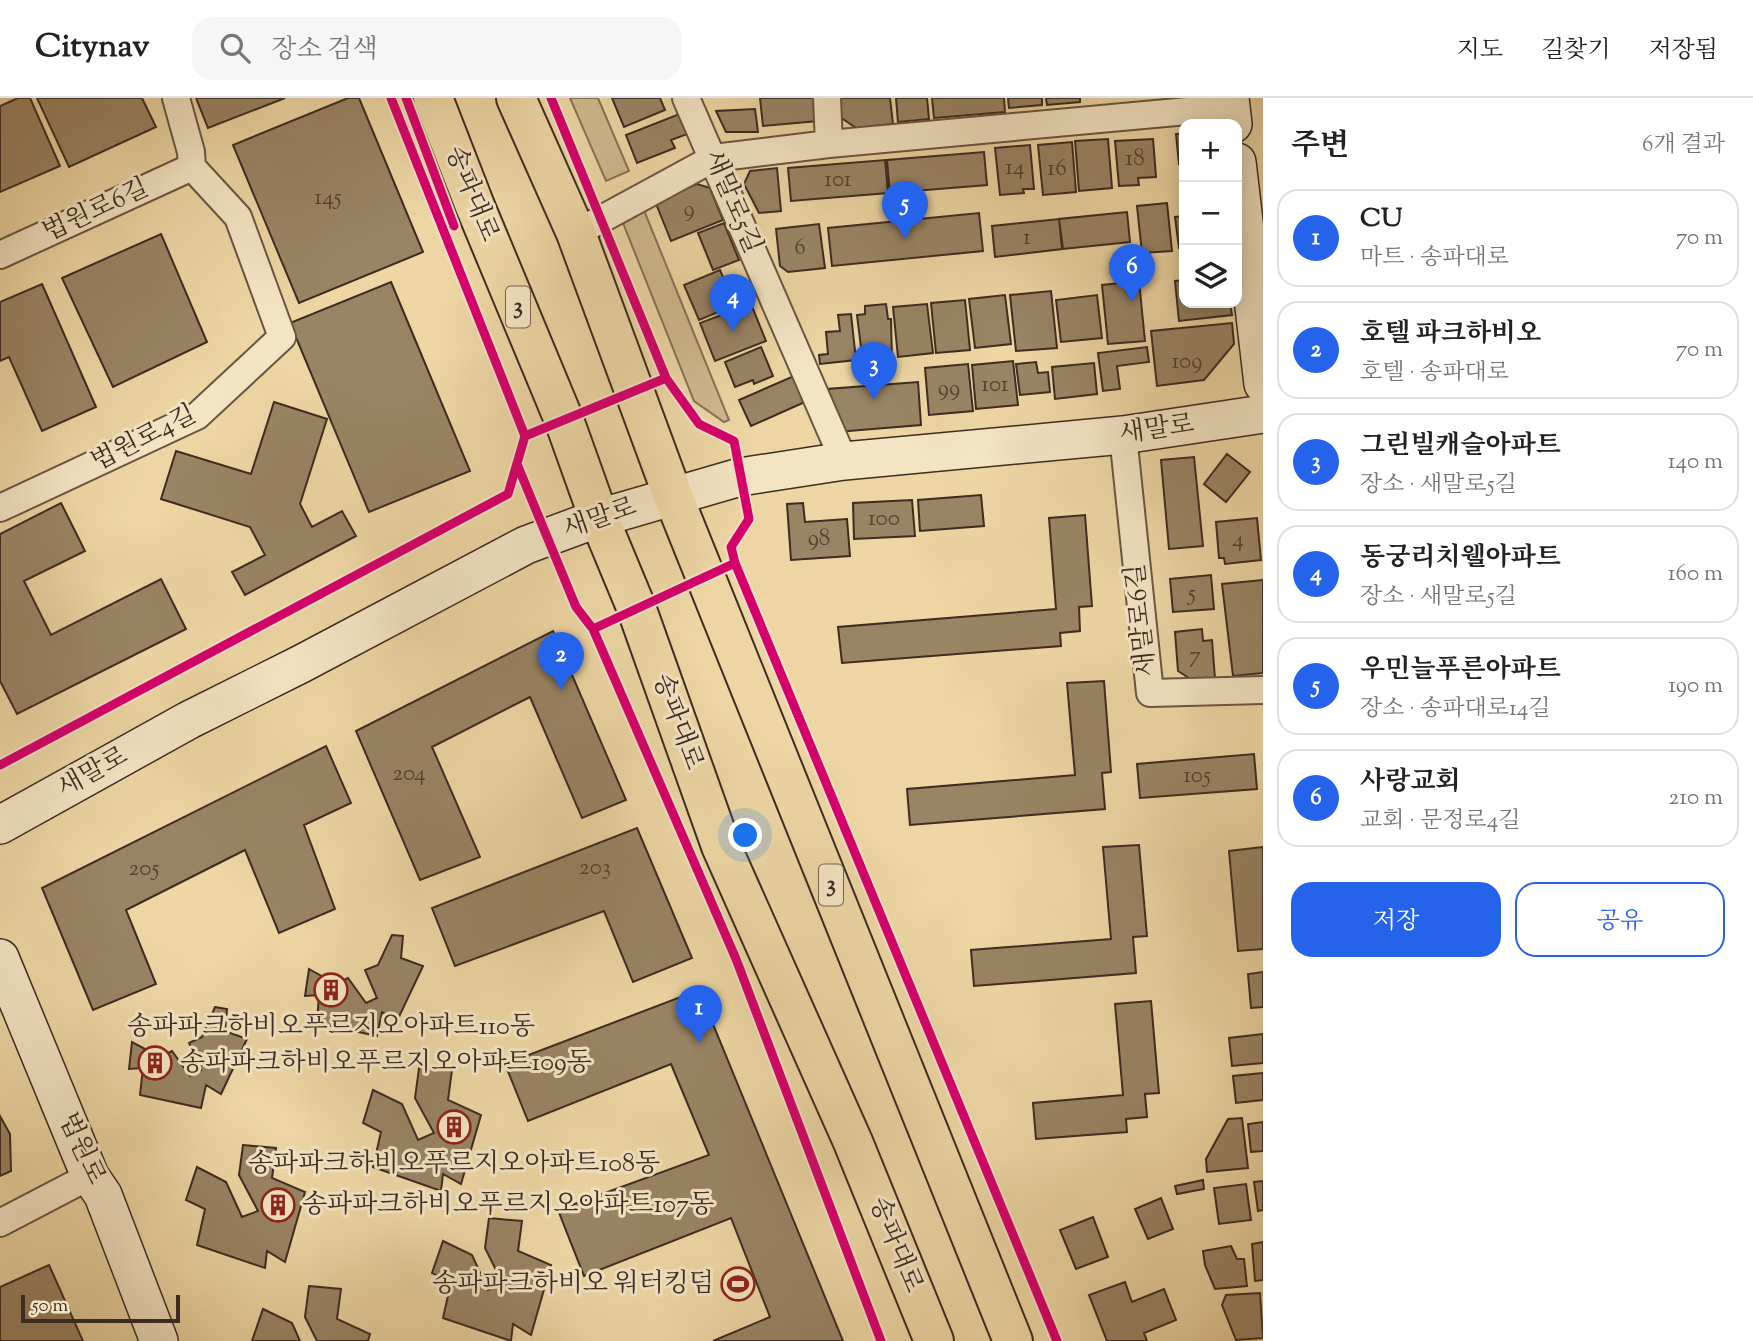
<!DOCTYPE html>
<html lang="ko">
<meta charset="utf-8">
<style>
:root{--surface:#fff;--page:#f6f6f6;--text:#222;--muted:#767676;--line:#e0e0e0;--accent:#2563eb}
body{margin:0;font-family:"Sorts Mill Goudy","Noto Serif KR",serif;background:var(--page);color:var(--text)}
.controls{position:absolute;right:21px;top:21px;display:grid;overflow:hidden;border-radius:14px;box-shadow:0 4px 18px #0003}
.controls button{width:63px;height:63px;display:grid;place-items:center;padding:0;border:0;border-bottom:2px solid var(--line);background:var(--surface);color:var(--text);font:35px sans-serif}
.scale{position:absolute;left:21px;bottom:18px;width:159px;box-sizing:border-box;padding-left:7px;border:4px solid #3d2c21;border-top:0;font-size:19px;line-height:24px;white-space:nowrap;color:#3d2c21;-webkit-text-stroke:5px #f3e4c4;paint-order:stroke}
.you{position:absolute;left:746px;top:738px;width:24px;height:24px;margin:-18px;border:5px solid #fff;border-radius:50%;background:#1a73e8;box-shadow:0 0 0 10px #1a73e833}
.badge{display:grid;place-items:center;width:46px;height:46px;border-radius:50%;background:var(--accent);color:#fff;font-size:23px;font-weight:700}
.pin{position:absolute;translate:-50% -58px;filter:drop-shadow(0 2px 4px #0008)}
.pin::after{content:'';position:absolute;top:37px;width:24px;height:21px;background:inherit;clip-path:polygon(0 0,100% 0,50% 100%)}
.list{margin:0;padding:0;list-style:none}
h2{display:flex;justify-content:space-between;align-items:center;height:91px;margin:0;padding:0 28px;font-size:30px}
h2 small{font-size:23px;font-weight:400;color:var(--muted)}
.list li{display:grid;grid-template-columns:46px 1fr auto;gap:21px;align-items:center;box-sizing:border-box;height:98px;margin:0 14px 14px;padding:0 14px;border:2px solid var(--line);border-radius:21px}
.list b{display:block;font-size:26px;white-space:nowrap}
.list p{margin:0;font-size:23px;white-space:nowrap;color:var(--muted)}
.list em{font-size:23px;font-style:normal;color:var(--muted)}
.actions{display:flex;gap:14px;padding:21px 28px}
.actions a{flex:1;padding:16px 0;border:2px solid var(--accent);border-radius:21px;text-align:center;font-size:24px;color:var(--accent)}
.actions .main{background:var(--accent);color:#fff}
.icon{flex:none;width:38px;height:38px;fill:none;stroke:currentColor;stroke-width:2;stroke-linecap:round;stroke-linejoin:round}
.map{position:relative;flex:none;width:1263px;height:1243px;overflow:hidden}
header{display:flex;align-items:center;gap:42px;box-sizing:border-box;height:98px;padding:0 35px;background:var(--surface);border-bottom:2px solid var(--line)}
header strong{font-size:33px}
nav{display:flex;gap:38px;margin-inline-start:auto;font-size:24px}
.search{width:490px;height:63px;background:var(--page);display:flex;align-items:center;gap:18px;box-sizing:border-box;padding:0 24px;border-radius:21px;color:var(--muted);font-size:26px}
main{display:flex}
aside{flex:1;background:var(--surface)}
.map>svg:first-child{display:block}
</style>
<header>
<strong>Citynav</strong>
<div class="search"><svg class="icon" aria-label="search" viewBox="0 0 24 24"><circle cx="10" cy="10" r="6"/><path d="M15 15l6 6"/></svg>장소 검색</div>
<nav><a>지도</a><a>길찾기</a><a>저장됨</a></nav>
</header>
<main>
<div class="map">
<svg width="1263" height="1243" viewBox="0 0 1263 1243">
<rect width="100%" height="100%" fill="#edd6a4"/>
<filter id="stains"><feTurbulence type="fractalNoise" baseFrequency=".00286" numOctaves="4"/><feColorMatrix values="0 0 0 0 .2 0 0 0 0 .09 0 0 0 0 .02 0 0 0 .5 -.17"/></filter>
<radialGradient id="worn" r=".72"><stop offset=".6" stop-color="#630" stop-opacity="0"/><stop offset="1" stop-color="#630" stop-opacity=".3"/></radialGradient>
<path fill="#cfb98e" stroke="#867258" stroke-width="2" d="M570 0H598L629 73 606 83Z
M641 105 729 322 724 324 694 303 619 115Z"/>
<path fill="#998465" stroke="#3d2c21" stroke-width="2" d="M18 0H30L60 68 0 94V8Z
M37 0H142L156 29 69 69Z
M196 0H285L208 30Z
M348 0H359L423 154 299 205 233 47Z
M612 0H660L665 12 624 29Z
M760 0H816L818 23 763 28Z
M839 0H890L893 26 856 30 840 19Z
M896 0H927L929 21 898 24Z
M932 0H1004L1005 14 934 20Z
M1008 0H1042V7L1009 10Z
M1046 0H1080V4L1047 7Z
M755 11 758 34H726L716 13Z
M682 15 690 35 671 42 675 50 637 65 626 37Z
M1184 35V66H1179L1176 36Z
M1108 41 1112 90 1079 93 1075 43Z
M1153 41 1156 79 1138 80 1139 87 1119 88 1115 43Z
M1072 44 1076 94 1043 97 1038 47Z
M1030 47 1034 91H1023L1024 95 1000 97 995 50Z
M984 54 987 87 890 95 887 62Z
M885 62 888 95 791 103 788 70Z
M777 70 781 113 759 115 744 86 750 73Z
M697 86 710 90 723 122 671 143 655 103Z
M1167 105 1172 153 1142 155 1137 108Z
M1127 114 1130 144 1063 151 1059 121Z
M979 115 983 153 832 168 828 130Z
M1184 118V150H1179L1175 119Z
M1059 121 1062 151 995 159 992 128Z
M724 125 739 162 713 172 698 135Z
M819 126 825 170 788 174 780 168 776 131Z
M161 136 207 244 113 289 62 180Z
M720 172 735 207 699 222 684 187Z
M1184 182V205H1230L1232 217 1179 223 1175 183Z
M1139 183 1145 243 1108 246 1102 187Z
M391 184 470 373 369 414 290 225Z
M42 186 96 309 42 333 9 259 0 263V204Z
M1051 193 1057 250 1016 253 1010 197Z
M1005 197 1011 246 975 250 969 201Z
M1097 197 1102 240 1061 244 1056 202Z
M965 202 970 252 936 255 931 205Z
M751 206 766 243 715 263 700 225Z
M886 206 888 221H891L892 262 863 265 857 217 865 216V208Z
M927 206 933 255 898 259 893 209Z
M851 216 856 262 820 266 819 257 828 256 826 234 840 233 838 217Z
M1232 225 1234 246 1204 282 1157 288 1151 233Z
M761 249 773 278 754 286 753 282 735 289 725 264Z
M1147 249 1149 264 1117 268 1120 291 1103 293 1098 255Z
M1013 263 1018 307 976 311 972 267Z
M1036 264 1038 275 1048 274 1050 294 1020 297 1016 266Z
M1094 265 1097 296 1055 301 1052 269Z
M968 266 973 313 929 317 925 270Z
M794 278 805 304 751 328 739 302Z
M918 284 921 327 837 334 827 291Z
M274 304 327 321 300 406 312 429 342 413 356 438 245 497 232 474 265 457 250 429 161 401 176 353 251 376Z
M1227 356 1250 374 1226 404 1204 386Z
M1194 359 1203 448 1169 451 1161 362Z
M981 397 984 428 920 433 918 402Z
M912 402 915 438 854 441 853 405Z
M61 405 85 453 24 483 51 537 161 481 186 531 17 616 0 583V436Z
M803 405 805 424 847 421 850 458 791 462 787 406Z
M1085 417 1092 508 1079 509 1080 533 1060 535 1061 548 842 565 838 529 1056 511 1049 420Z
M1257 420 1261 462 1225 466 1224 460H1219L1216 424Z
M1211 477 1214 511 1173 514 1170 481Z
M1263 482V575L1233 578 1222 486Z
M1202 531 1203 543 1212 542 1215 580 1192 582 1178 573 1175 534Z
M553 533 626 702 582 720 530 599 432 649 480 759 420 782 356 633Z
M1104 583 1111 674 1102 675 1105 711 910 727 907 691 1075 677 1067 585Z
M326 648 351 705 304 727 335 811 279 835 245 752 126 812 156 886 93 912 42 790Z
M1254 656 1257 691 1140 700 1137 666Z
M637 730 692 860 633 884 604 813 455 868 432 810Z
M1139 747 1147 838 1133 839 1136 875 974 888 971 852 1111 841 1103 749Z
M1263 749V851L1238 853 1229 753Z
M392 837 403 838 401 860 423 868 397 923 382 914 377 938 317 925 319 897 305 898 309 871 336 886 348 880 366 905 377 900 365 872 378 867Z
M1263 874V909L1251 910 1248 876Z
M699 892 843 1243H713L770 1219 731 1120 584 1178 558 1112 709 1057 671 966 528 1023 505 966Z
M1151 903 1159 995 1145 996 1147 1019 1126 1021 1127 1034 1036 1041 1033 1005 1123 997 1115 906Z
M215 909 227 911 225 933 247 941 221 996 206 987 201 1010 140 997 143 970 129 971 132 944 160 959 172 953 190 978 201 972 189 945 202 939Z
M1263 936V965L1232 968 1229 940Z
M419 970 452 972 448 1002 481 1017 461 1086 443 1076 441 1093 373 1069 381 1034 363 1025 373 992 402 1006 418 1042 434 1035 415 1000Z
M1263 975V1002L1236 1005 1233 978Z
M0 1018 10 1036 11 1073 0 1078Z
M1242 1020 1248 1070 1207 1074 1206 1061 1228 1021Z
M1263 1024V1053L1251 1054 1248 1026Z
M243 1047 276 1050 272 1080 305 1094 285 1164 267 1153 265 1170 197 1147 205 1111 186 1102 197 1069 226 1084 242 1119 258 1113 239 1077Z
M1203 1082 1204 1091 1177 1096 1175 1088Z
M1263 1083V1112L1258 1113 1254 1084Z
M1246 1086 1251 1122 1219 1126 1214 1090Z
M1161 1100 1173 1131 1148 1141 1135 1111Z
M1093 1119 1108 1159 1076 1171 1060 1132Z
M489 1120 522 1123 518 1153 551 1167 531 1237 513 1226 511 1243 443 1220 451 1184 432 1175 443 1143 472 1157 488 1192 503 1186 485 1150Z
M1263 1144V1182L1255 1183 1252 1146Z
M1231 1148 1237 1161H1244L1247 1188 1215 1191 1205 1167 1203 1153Z
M49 1167 83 1243H0V1189Z
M1125 1184 1132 1204 1164 1191 1176 1222 1144 1235 1147 1243H1107L1089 1197Z
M309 1188 341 1191 337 1221 370 1236 368 1243H317L305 1219Z
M1260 1195 1263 1240 1236 1242 1222 1207 1226 1197Z
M263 1211 292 1225 300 1243H252Z"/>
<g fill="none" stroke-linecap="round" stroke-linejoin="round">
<defs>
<path id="street" d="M176 0 191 54 192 69
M686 0 844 363
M827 0 829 46
M576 135 714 60 829 46 1231 9
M0 157 192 69
M1123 337 1150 595 1263 592
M0 410 197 318 282 239 238 119 192 69
M0 1125 90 1078"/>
<path id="secondary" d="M1230 0 1233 26
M1237 64 1263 286
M0 727 189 622 301 566 526 447 599 420 740 379 844 363 1123 337 1263 316
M0 860 90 1078 103 1097 159 1243"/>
<path id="primary" d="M433 0 475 108 564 322 599 420 636 509 721 748 853 1044 934 1243
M516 0 576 135 673 398 1013 1243"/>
</defs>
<use href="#street" stroke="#695642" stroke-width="30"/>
<use href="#secondary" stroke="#3d2c21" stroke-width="40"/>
<use href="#primary" stroke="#3d2c21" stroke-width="42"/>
<use href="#street" stroke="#f3e4c4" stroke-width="26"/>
<use href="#secondary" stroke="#f3e4c4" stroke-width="37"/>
<use href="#primary" stroke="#edd6a4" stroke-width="38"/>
<defs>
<path id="cycleway" d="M406 0 454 128
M551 0 666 280 699 326 734 343 749 421 731 449 735 465 1057 1243
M525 338 666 280
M517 366 576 509 593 531 736 861 881 1243
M593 531 735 465
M0 667 508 396 525 338 391 0"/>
</defs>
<use href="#cycleway" stroke="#f3e4c4" stroke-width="13"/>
<use href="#cycleway" stroke="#d6006c" stroke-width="9"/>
</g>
<defs>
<symbol id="building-ring" viewBox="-11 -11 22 22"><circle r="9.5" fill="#f3e4c4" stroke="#8f2418" stroke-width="1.5"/><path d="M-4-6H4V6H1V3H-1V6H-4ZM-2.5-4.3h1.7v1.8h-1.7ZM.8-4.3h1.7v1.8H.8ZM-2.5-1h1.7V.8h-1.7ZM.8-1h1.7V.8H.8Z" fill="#8f2418"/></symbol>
<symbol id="stadium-ring" viewBox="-11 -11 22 22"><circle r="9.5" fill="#f3e4c4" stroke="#8f2418" stroke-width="1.5"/><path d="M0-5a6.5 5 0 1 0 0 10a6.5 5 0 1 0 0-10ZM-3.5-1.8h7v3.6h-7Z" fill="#8f2418"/></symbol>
</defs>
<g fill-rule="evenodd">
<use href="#building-ring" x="312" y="873" width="38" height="38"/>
<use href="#building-ring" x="136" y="946" width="38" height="38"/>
<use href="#building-ring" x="435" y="1010" width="38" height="38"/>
<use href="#building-ring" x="259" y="1088" width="38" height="38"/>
<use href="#stadium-ring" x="719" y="1167" width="38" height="38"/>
</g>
<g text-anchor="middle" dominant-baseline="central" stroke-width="6" stroke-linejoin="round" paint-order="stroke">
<g font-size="23" fill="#544232">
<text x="1135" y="61">18</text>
<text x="1015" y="70">14</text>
<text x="1057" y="71">16</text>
<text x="838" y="82">101</text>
<text x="328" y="100">145</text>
<text x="689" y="112">9</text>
<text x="1027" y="140">1</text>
<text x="800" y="150">6</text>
<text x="1187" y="264">109</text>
<text x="995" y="287">101</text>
<text x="949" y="291">99</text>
<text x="884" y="421">100</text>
<text x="819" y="441">98</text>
<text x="1238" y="442">4</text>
<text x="1192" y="496">5</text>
<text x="1195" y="558">7</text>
<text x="409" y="676">204</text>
<text x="1197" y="678">105</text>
<text x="595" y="770">203</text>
<text x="144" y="771">205</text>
</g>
<g fill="#f3e4c4" stroke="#746352" stroke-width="2">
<rect x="506" y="188.5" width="24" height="41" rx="5"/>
<rect x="819" y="766.5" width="24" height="41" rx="5"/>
</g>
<g font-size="24" font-weight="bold" fill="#3d2c21">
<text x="518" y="209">3</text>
<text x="831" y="787">3</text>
</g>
<g font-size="26" fill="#3d2c21" stroke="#f3e4c4">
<text transform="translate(471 96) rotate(68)">송파대로</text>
<text transform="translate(732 104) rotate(67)">새말로5길</text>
<text transform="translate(96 113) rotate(-25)">법원로6길</text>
<text transform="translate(1157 332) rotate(-8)">새말로</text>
<text transform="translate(144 341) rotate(-27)">법원로4길</text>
<text transform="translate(600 421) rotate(-19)">새말로</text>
<text transform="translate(1142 522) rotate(-96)">새말로6길</text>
<text transform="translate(677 624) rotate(70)">송파대로</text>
<text transform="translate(93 675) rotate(-29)">새말로</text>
<text transform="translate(81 1051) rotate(65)">법원로</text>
<text transform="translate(895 1147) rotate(68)">송파대로</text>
</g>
<g font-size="26" fill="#3d2c21" stroke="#f3e4c4">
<text x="331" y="929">송파파크하비오푸르지오아파트110동</text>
<text x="180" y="965" text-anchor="start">송파파크하비오푸르지오아파트109동</text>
<text x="454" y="1066">송파파크하비오푸르지오아파트108동</text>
<text x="302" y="1107" text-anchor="start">송파파크하비오푸르지오아파트107동</text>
<text x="714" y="1186" text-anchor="end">송파파크하비오 워터킹덤</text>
</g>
</g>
<rect width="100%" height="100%" filter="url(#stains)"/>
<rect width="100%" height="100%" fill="url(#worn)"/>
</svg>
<div class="controls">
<button>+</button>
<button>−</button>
<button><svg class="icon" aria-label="layers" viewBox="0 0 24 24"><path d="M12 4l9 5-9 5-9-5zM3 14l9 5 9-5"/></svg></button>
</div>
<div class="scale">50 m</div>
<div class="you"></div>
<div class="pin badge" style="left:699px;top:945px">1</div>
<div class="pin badge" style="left:561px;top:592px">2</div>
<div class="pin badge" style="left:874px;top:302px">3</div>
<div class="pin badge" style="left:733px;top:234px">4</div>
<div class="pin badge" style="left:905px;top:141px">5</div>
<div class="pin badge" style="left:1132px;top:204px">6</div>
</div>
<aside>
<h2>주변<small>6개 결과</small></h2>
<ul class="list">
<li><span class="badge">1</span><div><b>CU</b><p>마트 · 송파대로</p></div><em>70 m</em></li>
<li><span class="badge">2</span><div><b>호텔 파크하비오</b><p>호텔 · 송파대로</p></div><em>70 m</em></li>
<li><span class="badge">3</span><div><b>그린빌캐슬아파트</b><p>장소 · 새말로5길</p></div><em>140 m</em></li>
<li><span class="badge">4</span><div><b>동궁리치웰아파트</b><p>장소 · 새말로5길</p></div><em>160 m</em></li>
<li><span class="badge">5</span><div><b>우민늘푸른아파트</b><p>장소 · 송파대로14길</p></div><em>190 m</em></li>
<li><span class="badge">6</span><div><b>사랑교회</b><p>교회 · 문정로4길</p></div><em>210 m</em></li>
</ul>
<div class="actions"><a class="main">저장</a><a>공유</a></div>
</aside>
</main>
